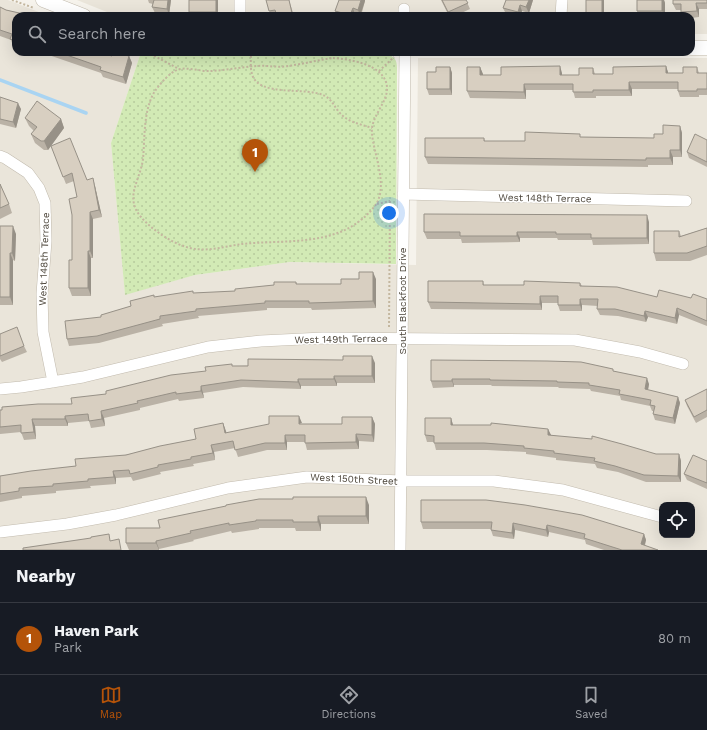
<!DOCTYPE html>
<style>
:root{--surface:#171b24;--page:#242831;--text:#f1f3f6;--muted:#9ea1a6;--line:#363941;--accent:#b45309}
body{margin:0;font-family:"Work Sans",sans-serif;background:var(--page);color:var(--text)}
.controls{position:absolute;right:12px;bottom:12px;display:grid;overflow:hidden;border-radius:8px;box-shadow:0 4px 16px #0002}
.controls button{width:36px;height:36px;display:grid;place-items:center;padding:0;border:0;border-bottom:1px solid var(--line);background:var(--surface);color:var(--text);font:20px sans-serif}
.you{position:absolute;left:389px;top:213px;width:14px;height:14px;margin:-10px;border:3px solid #fff;border-radius:50%;background:#1a73e8;box-shadow:0 0 0 6px #1a73e833}
.badge{display:grid;place-items:center;width:26px;height:26px;border-radius:50%;background:var(--accent);color:#fff;font-size:13px;font-weight:700}
.pin{position:absolute;translate:-50% -33px;filter:drop-shadow(0 1px 2px #0008)}
.pin::after{content:'';position:absolute;top:21px;width:14px;height:12px;background:inherit;clip-path:polygon(0 0,100% 0,50% 100%)}
.list{margin:0;padding:0;list-style:none}
h2{display:flex;justify-content:space-between;align-items:center;height:52px;margin:0;padding:0 16px;font-size:17px}
h2 small{font-size:13px;font-weight:400;color:var(--muted)}
.list li{display:grid;grid-template-columns:26px 1fr auto;gap:12px;align-items:center;box-sizing:border-box;height:72px;padding:0 16px;border-top:1px solid var(--line)}
.list b{display:block;font-size:15px;white-space:nowrap}
.list p{margin:0;font-size:13px;white-space:nowrap;color:var(--muted)}
.list em{font-size:13px;font-style:normal;color:var(--muted)}
.icon{flex:none;width:22px;height:22px;fill:none;stroke:currentColor;stroke-width:2;stroke-linecap:round;stroke-linejoin:round}
.map{position:relative;flex:none;width:707px;height:550px;overflow:hidden}
.search{position:absolute;background:var(--surface);box-shadow:0 4px 16px #0002;left:12px;right:12px;top:12px;height:44px;display:flex;align-items:center;gap:10px;box-sizing:border-box;padding:0 14px;border-radius:12px;color:var(--muted);font-size:15px}
.sheet{height:124px;background:var(--surface)}
nav{display:flex;justify-content:space-around;align-items:center;box-sizing:border-box;height:56px;border-top:1px solid var(--line);background:var(--surface);font-size:11px;color:var(--muted)}
nav a{display:grid;justify-items:center;gap:2px}
nav .on{color:var(--accent)}
.map>svg:first-child{display:block}
</style>
<div class="map">
<svg width="707" height="550" viewBox="0 0 707 550">
<defs>
<pattern id="park-dots" width="8" height="8" patternUnits="userSpaceOnUse"><rect width="8" height="8" fill="#d2eab5"/><path d="M2 2h.1M6 6h.1" fill="none" stroke="#b6ca9c" stroke-width="1.8" stroke-linecap="round"/></pattern>
</defs>
<rect width="100%" height="100%" fill="#f6f3ec"/>
<path fill="#eae5da" fill-rule="evenodd" d="M0 0H8L49 16H16V52H141L111 143 125 294 195 275 290 262 416 265 418 58H707V550H0ZM662 505H692V535H662Z
M77 0H707V34H691V16H117Z"/>
<path fill="url(#park-dots)" d="M141 52H175L184 54H386C394 56 397 59 397 68L396 264 290 262 195 275 125 295 111 143Z"/>
<g fill="none" stroke-linecap="round" stroke-linejoin="round">
<path stroke="#a9d4f2" stroke-width="3.5" d="M0 80 86 113"/>
<defs>
<path id="minor" d="M240 0V16
M404 9V16
M561 16 562 0
M0 156 5 158 28 173 39 188 45 203 46 241 42 294 43 332 53 382
M403 194 686 201
M0 389 21 387 83 377 208 347 261 341 323 338 575 340 640 352 683 364
M0 532 67 524 116 515 228 488 307 477 401 481H494L563 490 662 517
M400 550 405 52"/>
<path id="tertiary" d="M43 0 84 16
M691 48H707"/>
</defs>
<use href="#minor" stroke="#c2bbae" stroke-width="12"/>
<use href="#tertiary" stroke="#c2bbae" stroke-width="15"/>
<path stroke="#c4b79f" stroke-width="2" stroke-dasharray="2 2" stroke-linecap="butt" d="M12 0 34 8
M147 52 179 69
M251 52C251 59 250 67 252 74 258 98 307 86 325 96 332 100 334 106 339 112 347 122 360 124 372 128
M333 58C349 59 380 64 386 82 392 100 370 115 372 133 373 153 390 188 374 207 341 248 289 239 242 244 227 246 211 251 196 249 177 247 153 231 141 217 124 197 140 181 143 159 145 138 143 110 155 91 160 84 169 73 177 70 187 66 201 72 211 71 227 70 242 67 257 66 267 65 277 68 288 66 303 64 318 60 333 58Z
M379 71 394 57
M377 204 390 201
M389 327 390 201"/>
<use href="#minor" stroke="#fff" stroke-width="11"/>
<use href="#tertiary" stroke="#fff" stroke-width="14"/>
</g>
<path fill="#bab2a6" d="M148 0H171L169 15 155 13 152 7 153 4 149 3Z
M266 0H289L294 16H271Z
M441 0H466L470 9 455 16H449Z
M506 0H533L529 13 522 11 520 16H513L506 14 503 8Z
M604 0V16H587L586 13Z
M637 0H664L665 3V16H639L637 11Z
M707 0V9H699V17L691 18V16H683L681 10H676L673 4Z
M218 1V16H191L189 12Z
M365 1 361 16 355 15 354 16H337L335 11Z
M0 7 6 10 28 15V16H16V47L13 46 11 40 0 36Z
M40 52H101L100 53 112 56H129L132 63 126 84 103 77 101 73Z
M666 66 668 73H683L697 67 699 73H707V95H699V97H680L678 91V89H632V96H596V98H575L573 90H526V99L470 98 467 91 480 67 483 75H501L562 73V75H579L593 68 595 74H613Z
M450 67 452 73V95H429L427 89 436 72Z
M0 97 21 109 16 128 0 124Z
M25 118 61 119 64 128 51 146 87 180 95 186 102 217 93 219V258H91V296H72L69 288 72 260 77 197 74 181 66 184 51 146 48 150H44L35 143 31 134 34 131 29 126Z
M680 126 682 133V157H673V165H648V167L428 164 425 157 484 138 485 141H525L581 137 654 138 663 134Z
M707 140V167L689 158 687 152Z
M0 184 9 204 12 213 0 219Z
M649 222V244L593 245 592 240H558L557 238H520V242L462 243 461 239H427L424 232Z
M0 226 16 234 15 261 13 260V305H0Z
M707 228V255L690 261H656L654 253 679 231 681 236Z
M376 279V308L312 310 311 308H267V310L198 316 199 318 162 324 163 326 99 343 69 346 67 339 101 317 155 297 235 291 296 282 297 284H341Z
M483 281 484 285H524L580 283 582 286 657 297 691 298 707 299V326L679 315 677 324 648 317 646 322 618 316 600 315 597 309 598 306 582 305V311H560L558 305V303H542V310L431 309 428 302Z
M0 334 24 346 27 352 2 362 0 359Z
M431 360 614 371 649 384 648 390 678 397 680 403 675 424 655 420 653 414V411H652L650 406 621 400 620 396 591 391 590 389 559 388 558 387 492 386 491 385H454V387L433 388 431 381Z
M375 363V383H337V386H301V389L243 387 203 393 204 398 179 401 178 399 140 408V410L104 418 105 426 91 428 89 421 68 423V426H35L36 439 24 440 21 432 0 434V410L72 404 106 394 232 366Z
M707 389V417L696 423 687 406 685 400Z
M372 417 375 424 374 442 359 441V449L307 450 305 442H287V450H267L238 457 235 448 214 452 215 460 193 464 194 466 160 472 161 474 133 481 131 477 116 478V484L90 486 91 488 56 491V493L22 496V498L0 502V476L76 466 196 439 223 423 226 433 302 424H342Z
M451 418 453 425 548 429 551 435 656 454H679L681 461V482H646L618 472 597 468 595 464 556 460V458L526 454V452L487 450H436L434 442H427L425 435Z
M707 461V489L687 480 684 474Z
M293 499 369 505V524H321V531H296L295 528H259V529L232 533 231 531 193 540 194 541 159 549V550H129L126 543 160 528Z
M421 500 644 534 646 540 645 546 658 550H604L586 544 585 540 549 532 548 537 515 530 514 539 493 536 491 530V529H423L421 522Z"/>
<path fill="#979187" d="M168 0H171L169 15 167 9Z
M216 0H218V16H217L216 12Z
M361 0H365V1L360 16 358 10Z
M529 0H533L529 13 526 7Z
M602 0H604V16H603L602 13Z
M662 0H664L665 3V16L662 11Z
M696 3 699 9V17L697 11Z
M520 5 522 11 520 16H519L518 12Z
M353 8 355 15 354 16H351Z
M129 56 132 63 126 84 123 77Z
M560 66 562 73V81L560 75Z
M666 66 668 72V80L666 73Z
M450 67 452 73V95L450 89Z
M480 67 483 74V81L480 75Z
M629 82 632 89V96L629 90Z
M524 84 526 90V99L524 92Z
M18 103 21 109 16 128 13 122Z
M61 119 64 128 48 150 44 141Z
M680 126 682 133V157L680 150Z
M670 150 673 157V165L670 158Z
M93 178 95 186 102 217 99 210Z
M90 212 93 219V258L90 251Z
M647 215 649 222V244L647 238Z
M13 226 16 234 15 261 12 253Z
M517 232 520 238V242L517 236Z
M88 251 91 258V296L88 288Z
M10 253 13 260V305L10 297Z
M373 272 376 279V308L373 301Z
M540 296 542 303V310L540 304Z
M580 299 582 305V311L580 305Z
M677 308 679 315 677 324 675 318Z
M645 311 648 317 646 322 644 316Z
M372 356 375 363V383L372 376Z
M334 376 337 383V386L334 379Z
M647 378 649 384 647 395 645 389Z
M298 379 301 386V389L298 382Z
M452 379 454 385V387L452 381Z
M201 386 203 393 204 398 201 391Z
M678 397 680 403 675 424 673 418Z
M101 411 104 418 105 426 102 419Z
M65 416 68 423V426L65 419Z
M299 416 302 423 299 424Z
M372 417 375 424 374 442 372 435Z
M451 418 453 425H451Z
M32 419 35 426 36 439 34 432Z
M223 423 226 431 228 440 225 433Z
M548 429 551 435H548Z
M356 434 359 441V449L356 442Z
M285 435 287 442V450L285 443Z
M211 445 214 452 215 460 213 453Z
M679 454 681 461V482L678 476Z
M113 471 116 478V484L114 477Z
M366 497 369 505V524L366 516Z
M318 516 321 524V531L318 522Z
M513 523 515 530 514 539 512 533Z
M547 525 549 532 548 537 546 530Z
M644 534 646 540 643 550 641 544Z
M156 541 159 549V550L156 543Z"/>
<path fill="#d8cfc1" stroke="#979187" d="M154 0H168L167 9 152 7Z
M189 0H216V12H189Z
M266 0H289L292 13 280 16H277L275 10 269 11Z
M339 0H361L358 10 353 8 350 15 335 11Z
M442 0H466L468 3 448 12Z
M506 0H529L526 7 520 5 518 12 503 8Z
M586 0H602V13H586Z
M637 0H662V11H637Z
M673 0H707V3H696L697 11 681 12V4H673Z
M0 7 6 10 28 15V16H16V41L10 39 12 34 0 30Z
M58 52H98L112 56 113 52H115L129 56 123 77 100 70 101 67Z
M560 66V75H579V68H593V74H613V67L666 66V73H683V67H697V73H707V89H697V91H678V82H629V90H593V92H573V84H524V92L467 91V67H480V75H501V67Z
M436 67H450V89H427V72H436Z
M0 97 18 103 13 122 0 119Z
M37 101 61 119 44 141H41L31 134 37 127 25 118Z
M663 125 680 126V150H670V158H646V160L425 157V138H484V141H525V132L580 134V137L654 138V134H663Z
M695 134 707 140V162L687 152Z
M70 138 87 180 93 178 99 210 90 212V251H88V288H69V260H72V215L69 199 77 197 72 173 63 177 51 146Z
M0 184 9 204 0 208Z
M424 214 647 215V238H591V234H556V232H517V236H460V232H424Z
M0 226H13L12 253H10V297H0Z
M707 228V246L687 253H654V231H679V237Z
M359 272H373V301L309 303V301H265V303L196 309V311L160 316V319L97 336 67 339 65 321 101 317V315L131 306 130 301 154 295V297L193 291V293L235 291V289L274 285V282H296V284H341V279H359Z
M428 281H483V285H524V281L580 283V286L617 287 657 297 659 290 691 298 693 294 707 299V321L677 308 675 318 645 311 644 316 615 309H597L598 299H580V305H558V296H540V304L428 302Z
M17 327 24 346 0 356V334Z
M343 356H372V376H334V379H298V382L241 380 201 386V391L176 394V392L137 401 138 403 101 411 102 419 89 421 88 414 65 416V419H32L34 432 21 433V425L0 427V410H2V407L38 404H72L71 398 106 394V391L171 375 206 371 205 367 232 364V366H248V359L343 360Z
M431 360 547 361 581 362 613 369V371L647 378 645 389 678 397 673 418 653 414 655 406 650 405 651 400 619 394 620 390 589 385V383L557 382V381L490 380V379H452V381H431Z
M707 389V410L694 417 685 400Z
M269 416H299V424H342V417H372V435L356 434V442L305 443V435H285V443H265L235 450 233 441 211 445 213 453 191 457V459L158 465V467L130 474 129 470 113 471 114 477 88 479V481L53 484V486L19 488V491L0 494V476L31 471 76 466 75 459 126 455 160 446 196 439 194 429 223 423 225 433 269 424Z
M425 418H451V425H491V423L548 429V435L592 439V436L622 444 656 454H679L678 476 644 475 615 466 594 461 595 458 554 453V451L524 448V446L484 443H434V436L425 435Z
M693 455 707 461V483L684 474Z
M293 497H366V516H318V522H293V520H256V521L229 525V523L190 531 191 533 156 541V543H126V528H160L158 520 226 506V505L259 499H293Z
M421 500H486L525 505 582 515 644 534 641 544 658 550H622L584 538 585 534 547 525 546 530 513 523 512 533 491 530 492 522H421Z
M109 534 110 541 119 539 121 550H23V548L91 538V537Z"/>
<g text-anchor="middle" dominant-baseline="central" stroke-width="3" stroke-linejoin="round" paint-order="stroke">
<g font-size="10" fill="#4b4439" stroke="#fff">
<text transform="translate(545 198) rotate(1)">West 148th Terrace</text>
<text transform="translate(44 259) rotate(-88)">West 148th Terrace</text>
<text transform="translate(402 301) rotate(-90)">South Blackfoot Drive</text>
<text transform="translate(341 339) rotate(-1)">West 149th Terrace</text>
<text transform="translate(354 479) rotate(3)">West 150th Street</text>
</g>
</g>
</svg>
<div class="controls">
<button><svg class="icon" aria-label="locate" viewBox="0 0 24 24"><circle cx="12" cy="12" r="6"/><path d="M12 2v4M12 18v4M2 12h4M18 12h4"/></svg></button>
</div>
<div class="you"></div>
<div class="pin badge" style="left:255px;top:172px">1</div>
<div class="search"><svg class="icon" aria-label="search" viewBox="0 0 24 24"><circle cx="10" cy="10" r="6"/><path d="M15 15l6 6"/></svg>Search here</div>
</div>
<section class="sheet">
<h2>Nearby<small></small></h2>
<ul class="list">
<li><span class="badge">1</span><div><b>Haven Park</b><p>Park</p></div><em>80 m</em></li>
</ul>
</section>
<nav>
<a class="on"><svg class="icon" aria-label="map" viewBox="0 0 24 24"><path d="M3 6l6-2 6 2 6-2v14l-6 2-6-2-6 2zM9 4v14M15 6v14"/></svg>Map</a>
<a><svg class="icon" aria-label="directions" viewBox="0 0 24 24"><path d="M12 3l9 9-9 9-9-9zM9 14v-3h6M13 9l2 2-2 2"/></svg>Directions</a>
<a><svg class="icon" aria-label="saved" viewBox="0 0 24 24"><path d="M7 4h10v16l-5-4-5 4z"/></svg>Saved</a>
</nav>
